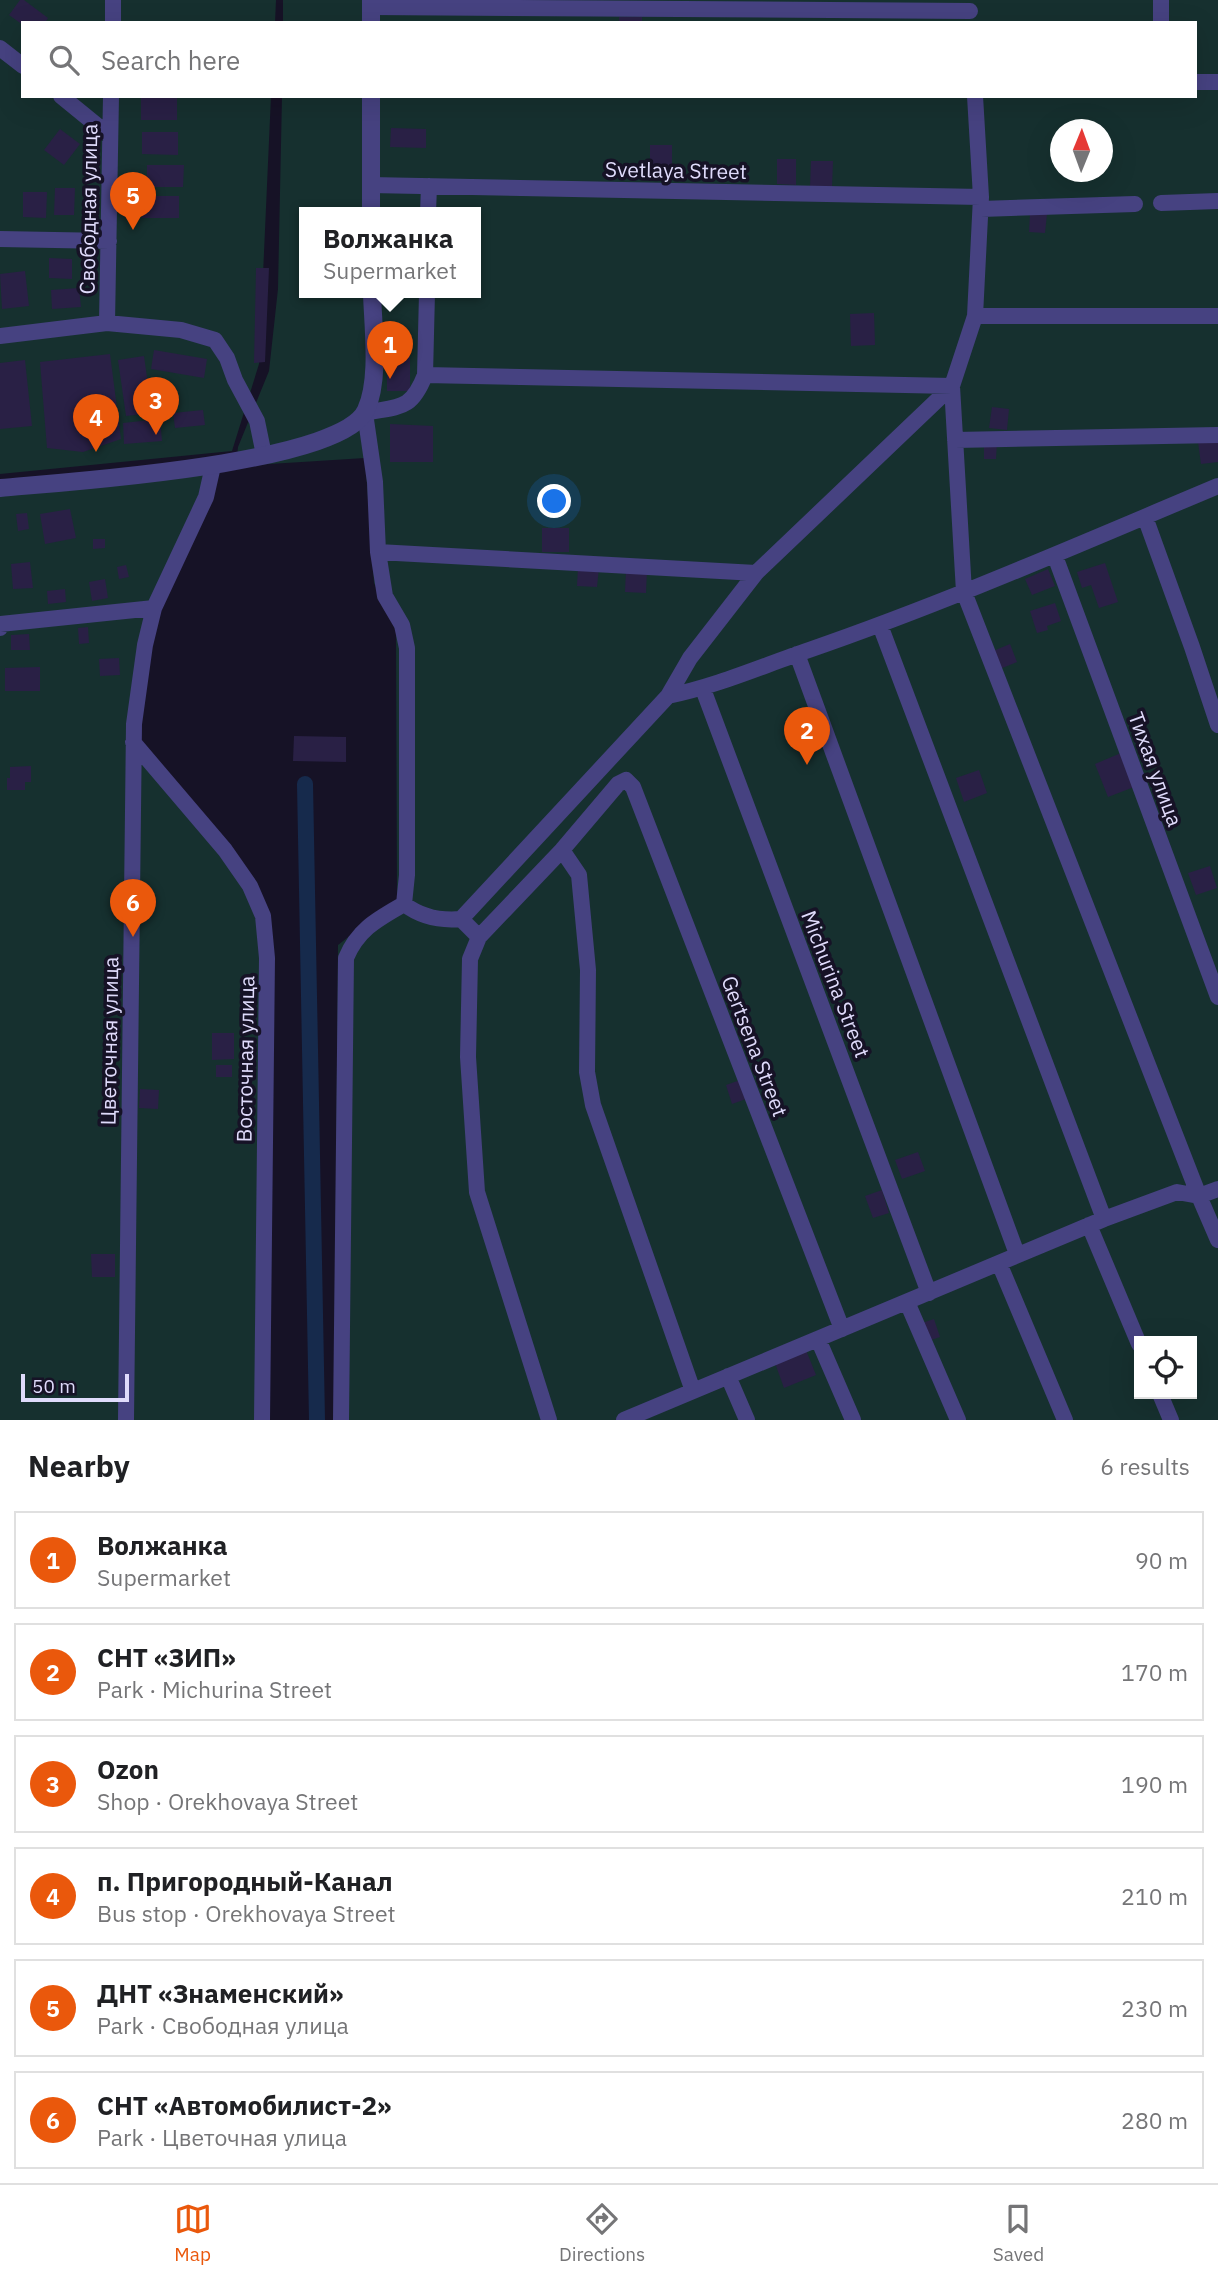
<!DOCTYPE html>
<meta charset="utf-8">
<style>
:root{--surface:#fff;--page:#f6f6f6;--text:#202124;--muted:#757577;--line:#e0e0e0;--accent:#ea580c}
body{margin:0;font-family:"IBM Plex Sans",sans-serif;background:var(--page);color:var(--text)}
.controls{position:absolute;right:21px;bottom:21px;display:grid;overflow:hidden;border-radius:0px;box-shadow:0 7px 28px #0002}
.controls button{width:63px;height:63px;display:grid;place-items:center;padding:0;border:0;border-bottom:2px solid var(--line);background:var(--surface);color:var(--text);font:35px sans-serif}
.compass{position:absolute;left:1050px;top:119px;width:63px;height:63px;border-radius:50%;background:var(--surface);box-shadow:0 7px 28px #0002;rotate:1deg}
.scale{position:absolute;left:21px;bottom:18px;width:108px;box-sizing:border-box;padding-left:7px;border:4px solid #dfdbfb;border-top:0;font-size:19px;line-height:24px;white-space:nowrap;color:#dfdbfb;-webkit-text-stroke:5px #161226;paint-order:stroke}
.you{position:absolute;left:555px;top:502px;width:24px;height:24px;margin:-18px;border:5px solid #fff;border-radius:50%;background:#1a73e8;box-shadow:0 0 0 10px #1a73e833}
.badge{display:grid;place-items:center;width:46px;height:46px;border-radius:50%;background:var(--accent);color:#fff;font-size:23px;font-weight:700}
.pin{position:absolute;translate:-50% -58px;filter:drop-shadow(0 2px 4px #0008)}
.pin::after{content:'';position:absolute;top:37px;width:24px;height:21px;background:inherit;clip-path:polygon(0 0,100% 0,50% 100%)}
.popup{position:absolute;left:299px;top:207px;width:182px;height:91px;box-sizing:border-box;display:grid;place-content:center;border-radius:0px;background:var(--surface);filter:drop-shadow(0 2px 5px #0005);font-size:23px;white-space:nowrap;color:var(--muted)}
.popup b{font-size:26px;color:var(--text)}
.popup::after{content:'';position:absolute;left:50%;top:100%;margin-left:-14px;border:14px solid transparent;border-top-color:var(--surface)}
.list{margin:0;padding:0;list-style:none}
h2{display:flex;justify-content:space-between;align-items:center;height:91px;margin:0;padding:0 28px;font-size:30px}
h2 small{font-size:23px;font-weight:400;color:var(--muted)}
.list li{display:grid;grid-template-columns:46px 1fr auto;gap:21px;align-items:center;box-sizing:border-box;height:98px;margin:0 14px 14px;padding:0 14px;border:2px solid var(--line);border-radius:0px}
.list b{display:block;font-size:26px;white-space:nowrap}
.list p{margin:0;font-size:23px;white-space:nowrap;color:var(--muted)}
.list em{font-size:23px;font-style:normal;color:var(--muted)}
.icon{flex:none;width:38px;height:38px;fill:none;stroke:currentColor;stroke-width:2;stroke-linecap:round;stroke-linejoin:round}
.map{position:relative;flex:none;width:1218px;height:1420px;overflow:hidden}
.search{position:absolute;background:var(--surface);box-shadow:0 7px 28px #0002;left:21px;right:21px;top:21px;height:77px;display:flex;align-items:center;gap:18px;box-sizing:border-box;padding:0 24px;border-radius:0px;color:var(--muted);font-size:26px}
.sheet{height:763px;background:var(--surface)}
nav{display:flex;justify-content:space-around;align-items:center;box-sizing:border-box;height:98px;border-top:2px solid var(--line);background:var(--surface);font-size:19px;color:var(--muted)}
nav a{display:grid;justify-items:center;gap:4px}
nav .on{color:var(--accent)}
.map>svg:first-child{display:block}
</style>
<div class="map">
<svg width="1218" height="1420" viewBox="0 0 1218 1420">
<rect width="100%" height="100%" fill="#161226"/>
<path fill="#16302f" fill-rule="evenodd" d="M0 0H276L275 23H23V96H271L259 364 232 451 0 474Z
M283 0H1218V1420H334L338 945 397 899 396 631 374 583 365 458 236 466 238 447 269 371 278 289 282 96H1195V23H283ZM1060 130H1102V172H1060ZM304 213H476V293H304ZM1139 1341H1192V1394H1139Z
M213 466 154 608 133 742 225 850 263 916 262 1420H0V488Z"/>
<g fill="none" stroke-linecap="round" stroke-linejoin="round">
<path stroke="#162a4c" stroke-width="16" d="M305 784 317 1420"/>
</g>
<path fill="#292045" d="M20 0H24L48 18 45 23H23V25L9 15Z
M619 17H642V23H619Z
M141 98H177V120H141Z
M391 128 426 129V148L390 147Z
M60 129 80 144 64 165 44 150Z
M142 132H178V155L142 154Z
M650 145H672V176H655V164H650Z
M777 159H796V185L777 184Z
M811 161H833L832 188 810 187Z
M147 165H184L183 187H147Z
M55 188H75L74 215H54Z
M23 192H47L46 218 23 217Z
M142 196H179V218H142Z
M1030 213 1047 214 1045 233 1029 232Z
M49 258 72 259V279L49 278Z
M256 268H269L265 362 254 363Z
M25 271 29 306 2 309 0 274Z
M79 288 81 307 52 309 51 290Z
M874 313 875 345 851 346 850 314Z
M154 350 207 359 204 378 151 369Z
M110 354 121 439 83 452 47 448 40 362Z
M144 356 152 413 126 416 118 360Z
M387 357H410V391H387Z
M25 360 32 426 0 429V363Z
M992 407 1009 409 1007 430 989 428Z
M203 410 205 425 175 428 173 413Z
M160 419 162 441 124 444 123 423Z
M390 424 433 426V462H390Z
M1218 439V462L1201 464 1198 442Z
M984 442H997L996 459H984Z
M70 509 76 538 45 544 40 514Z
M27 513 29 529 18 531 16 514Z
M542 528H569V552H542Z
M93 539H105V548L93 549Z
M30 562 33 588 13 589 11 564Z
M1105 563 1118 602 1099 608 1091 585 1082 588 1077 572Z
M126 565 129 577 119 579 117 567Z
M578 567 599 568 597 587 577 586Z
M626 569 647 570 646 593 625 592Z
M1048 569 1055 586 1032 595 1025 579Z
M105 579 108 598 92 601 89 582Z
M65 589 66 602 48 604 47 591Z
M1055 603 1061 621 1047 626 1048 630 1037 633 1030 611Z
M88 627 89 643 79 644 78 628Z
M29 634 30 650H11V635Z
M1010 644 1017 662 1000 669 993 651Z
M119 658 120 675 100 676 99 659Z
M40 667V691H5V668Z
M294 736 346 737V762L293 761Z
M1121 753 1134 787 1108 797 1095 764Z
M31 766V782H25V790H7V778H10V767Z
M979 770 987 793 964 802 956 778Z
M1210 866 1217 888 1196 895 1188 873Z
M212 1033H234V1059L212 1060Z
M216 1065H232V1077H216Z
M743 1079 749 1098 732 1104 726 1085Z
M140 1089 159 1090 158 1109 139 1108Z
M918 1152 925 1171 902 1179 895 1160Z
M882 1190 889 1213 873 1218 865 1196Z
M91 1254H115V1277H92Z
M934 1319 940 1337 928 1341 922 1323Z
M806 1350 816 1375 784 1388 775 1363Z"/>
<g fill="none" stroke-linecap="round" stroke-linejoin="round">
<path stroke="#464281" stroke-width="16" d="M371 7 970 11
M113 23V0
M1161 23V0
M0 48 23 66
M1195 82H1218
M61 96 110 136
M975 96 981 197 975 316 952 386 964 592 1199 1196 1218 1240
M370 185 981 197
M1161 203 1218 201
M981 209 1135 204
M428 213 429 186
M0 239 109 241
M975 316H1218
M107 323 111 96
M0 336 107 323 181 330 215 340 227 358 235 380 257 421 264 455
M425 375 427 293
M955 440 1218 435
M1145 517 1192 647 1218 725
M378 552 756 573
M1055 556 1218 997
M880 625 1104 1219
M0 628V624L154 608
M797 654 1017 1254
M703 689 929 1293
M668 696 690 658 756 573 952 386
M133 742 225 850 250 886 263 916 267 958 262 1420
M562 850 579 875 588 970 587 1072 593 1105 693 1391
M404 904C421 917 440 921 461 919L668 696C717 686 762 666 809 650 948 602 1082 543 1218 486
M461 919 479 937 470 959 468 1057 477 1192 549 1420
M479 937 562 850 618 784 626 780 633 787 842 1329
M1089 1225 1139 1344
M999 1263 1065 1420
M907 1302 958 1420
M818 1339 853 1420
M728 1376 747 1420
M1160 1394 1171 1420
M126 1420 134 724 145 645 154 608 206 497 213 466
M341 1420 346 958C358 929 378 919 404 904L407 875V648L402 625 385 596 378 552 375 482 365 413C399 406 411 411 425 375L952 386
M624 1420 1104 1219 1177 1192 1199 1196 1218 1189"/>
<path stroke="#464281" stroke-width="18" d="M371 23V0
M371 96V213
M0 488C62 482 341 465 366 410 380 379 373 328 372 293"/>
</g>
<g text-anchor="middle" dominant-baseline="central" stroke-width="7" stroke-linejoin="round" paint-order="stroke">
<g font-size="21" fill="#dfdbfb" stroke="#161226">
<text transform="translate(676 170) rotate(1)">Svetlaya Street</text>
<text transform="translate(88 209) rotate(-89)">Свободная улица</text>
<text transform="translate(1156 769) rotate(70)">Тихая улица</text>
<text transform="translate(836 984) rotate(69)">Michurina Street</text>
<text transform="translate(109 1041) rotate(-89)">Цветочная улица</text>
<text transform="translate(755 1046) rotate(69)">Gertsena Street</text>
<text transform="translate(245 1059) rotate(-89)">Восточная улица</text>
</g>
</g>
</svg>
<div class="controls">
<button><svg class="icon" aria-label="locate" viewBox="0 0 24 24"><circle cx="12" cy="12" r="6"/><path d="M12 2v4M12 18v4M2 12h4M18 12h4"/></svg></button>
</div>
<svg class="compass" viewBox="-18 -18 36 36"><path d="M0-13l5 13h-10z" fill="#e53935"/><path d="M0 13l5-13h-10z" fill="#757577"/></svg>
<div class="scale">50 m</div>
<div class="you"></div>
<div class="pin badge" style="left:390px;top:379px">1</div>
<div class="popup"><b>Волжанка</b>Supermarket</div>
<div class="pin badge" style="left:807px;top:765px">2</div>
<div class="pin badge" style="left:156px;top:435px">3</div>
<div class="pin badge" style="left:96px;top:452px">4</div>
<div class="pin badge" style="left:133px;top:230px">5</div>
<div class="pin badge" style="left:133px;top:937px">6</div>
<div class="search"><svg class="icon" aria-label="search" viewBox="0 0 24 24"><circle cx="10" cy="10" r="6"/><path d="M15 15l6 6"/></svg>Search here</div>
</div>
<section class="sheet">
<h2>Nearby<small>6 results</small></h2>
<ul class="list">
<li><span class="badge">1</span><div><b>Волжанка</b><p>Supermarket</p></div><em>90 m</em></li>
<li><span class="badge">2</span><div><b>СНТ «ЗИП»</b><p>Park · Michurina Street</p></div><em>170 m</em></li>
<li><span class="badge">3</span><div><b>Ozon</b><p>Shop · Orekhovaya Street</p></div><em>190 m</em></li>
<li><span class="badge">4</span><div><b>п. Пригородный-Канал</b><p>Bus stop · Orekhovaya Street</p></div><em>210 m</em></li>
<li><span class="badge">5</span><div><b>ДНТ «Знаменский»</b><p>Park · Свободная улица</p></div><em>230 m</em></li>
<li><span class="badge">6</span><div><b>СНТ «Автомобилист-2»</b><p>Park · Цветочная улица</p></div><em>280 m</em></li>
</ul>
</section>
<nav>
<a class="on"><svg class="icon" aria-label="map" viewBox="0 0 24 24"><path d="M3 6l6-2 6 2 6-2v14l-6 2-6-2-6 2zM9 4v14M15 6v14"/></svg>Map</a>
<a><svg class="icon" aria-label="directions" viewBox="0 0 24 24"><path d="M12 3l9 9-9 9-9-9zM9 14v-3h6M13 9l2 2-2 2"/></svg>Directions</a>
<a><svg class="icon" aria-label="saved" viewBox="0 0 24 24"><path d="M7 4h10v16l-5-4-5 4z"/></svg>Saved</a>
</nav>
